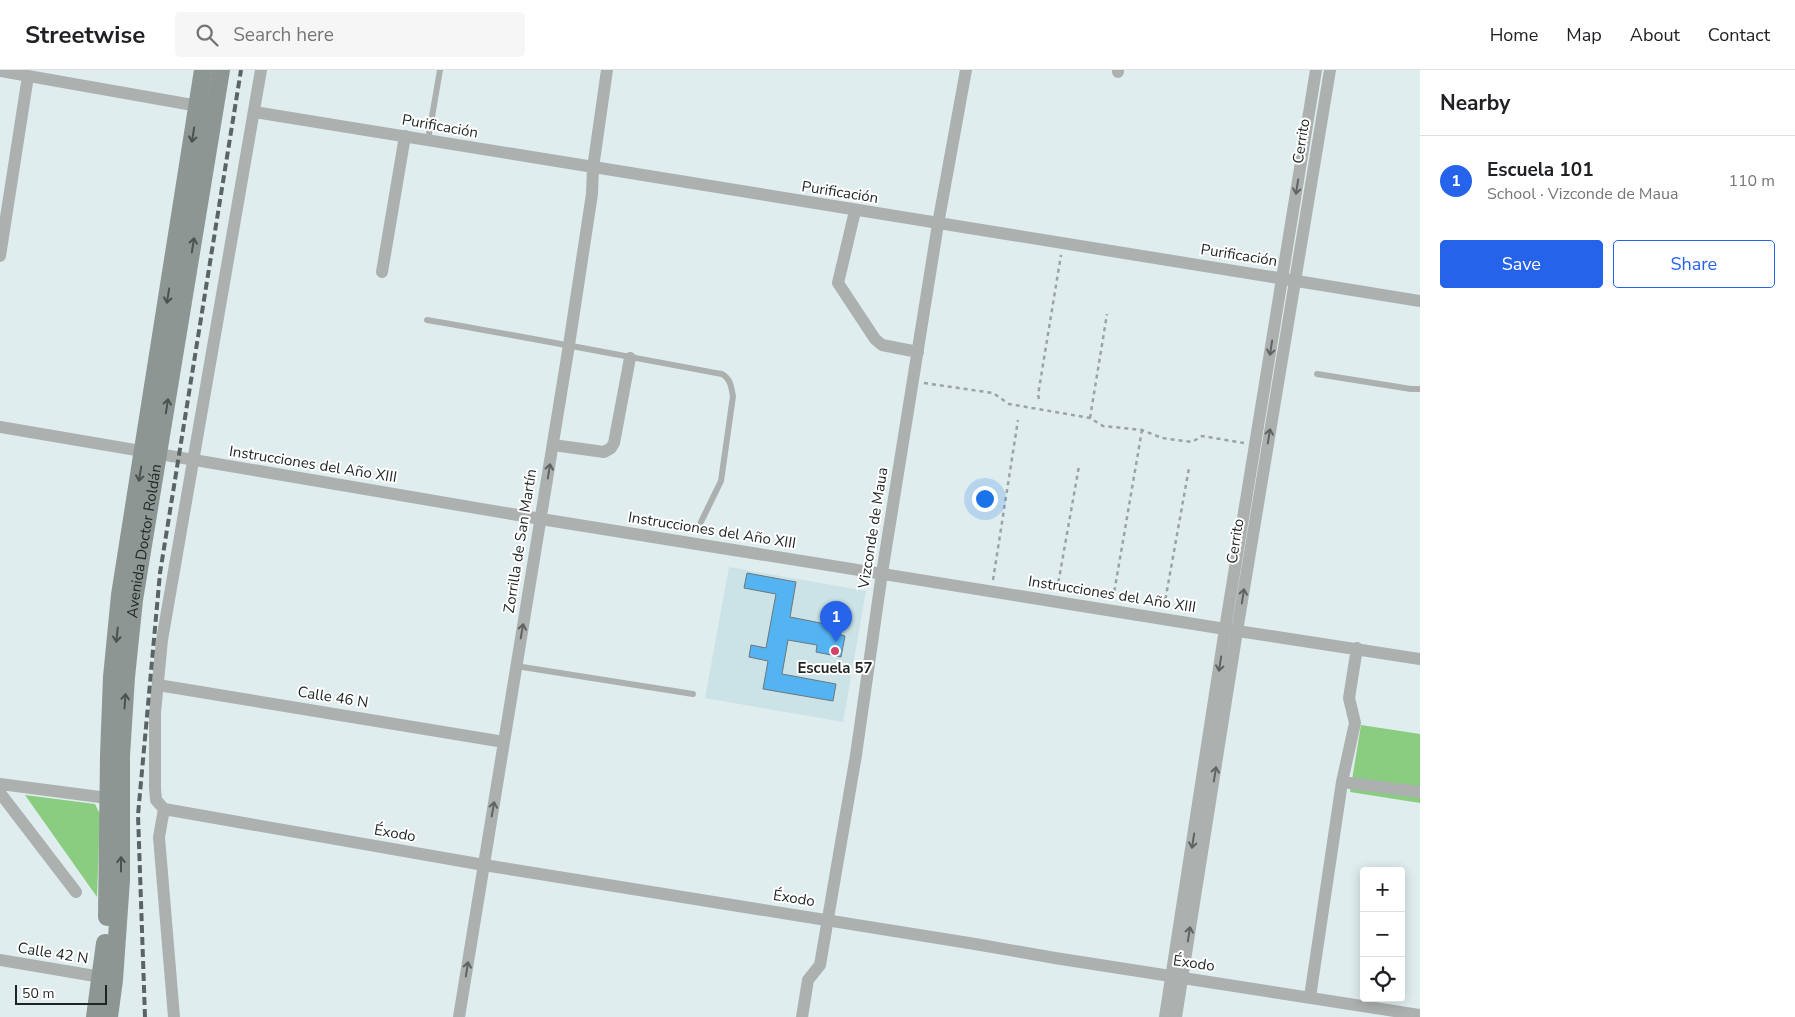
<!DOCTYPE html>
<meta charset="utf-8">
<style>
:root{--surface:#fff;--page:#f6f6f6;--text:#202124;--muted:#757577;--line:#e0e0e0;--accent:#2563eb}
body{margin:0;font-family:"Nunito Sans",sans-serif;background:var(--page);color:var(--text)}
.controls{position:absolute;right:15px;bottom:15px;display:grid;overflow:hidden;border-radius:5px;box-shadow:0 2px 12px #0003}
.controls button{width:45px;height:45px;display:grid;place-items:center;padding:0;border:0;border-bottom:1px solid var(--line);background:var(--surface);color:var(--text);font:25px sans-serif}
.scale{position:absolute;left:15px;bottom:12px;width:92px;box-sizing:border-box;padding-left:5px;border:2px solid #1f2525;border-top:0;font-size:14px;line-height:18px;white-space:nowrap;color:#1f2525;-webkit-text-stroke:4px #fff;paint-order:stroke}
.you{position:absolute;left:984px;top:428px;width:18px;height:18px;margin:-12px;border:4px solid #fff;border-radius:50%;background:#1a73e8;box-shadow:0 0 0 8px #1a73e833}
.badge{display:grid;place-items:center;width:32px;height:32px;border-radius:50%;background:var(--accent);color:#fff;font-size:16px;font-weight:700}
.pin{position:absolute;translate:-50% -41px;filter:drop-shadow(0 1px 2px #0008)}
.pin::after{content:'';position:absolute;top:26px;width:18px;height:15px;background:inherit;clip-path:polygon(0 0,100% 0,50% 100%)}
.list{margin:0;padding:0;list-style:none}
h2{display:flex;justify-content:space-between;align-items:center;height:65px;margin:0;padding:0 20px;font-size:21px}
h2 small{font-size:16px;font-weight:400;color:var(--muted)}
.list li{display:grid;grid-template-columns:32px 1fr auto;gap:15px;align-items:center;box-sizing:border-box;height:90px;padding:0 20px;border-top:1px solid var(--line)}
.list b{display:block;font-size:19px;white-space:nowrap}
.list p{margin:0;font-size:16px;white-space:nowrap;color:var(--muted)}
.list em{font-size:16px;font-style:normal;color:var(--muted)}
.actions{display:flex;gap:10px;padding:15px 20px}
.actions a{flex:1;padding:11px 0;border:1px solid var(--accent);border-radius:5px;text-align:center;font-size:18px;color:var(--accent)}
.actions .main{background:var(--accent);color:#fff}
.icon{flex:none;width:28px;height:28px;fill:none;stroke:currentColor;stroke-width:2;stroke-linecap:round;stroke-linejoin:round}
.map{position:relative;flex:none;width:1420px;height:947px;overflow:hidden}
header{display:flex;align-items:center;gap:30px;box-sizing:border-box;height:70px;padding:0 25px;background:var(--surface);border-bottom:1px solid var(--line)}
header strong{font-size:24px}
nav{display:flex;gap:28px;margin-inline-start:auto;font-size:18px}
.search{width:350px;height:45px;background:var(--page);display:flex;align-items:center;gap:12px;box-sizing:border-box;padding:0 18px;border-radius:5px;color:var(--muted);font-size:19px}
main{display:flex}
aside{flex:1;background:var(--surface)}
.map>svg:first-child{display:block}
</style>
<header>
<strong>Streetwise</strong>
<div class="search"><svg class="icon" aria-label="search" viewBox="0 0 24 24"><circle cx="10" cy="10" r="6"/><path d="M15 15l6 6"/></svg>Search here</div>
<nav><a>Home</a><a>Map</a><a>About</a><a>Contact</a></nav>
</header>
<main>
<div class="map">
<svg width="1420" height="947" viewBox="0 0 1420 947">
<rect width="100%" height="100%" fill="#dfedef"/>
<path fill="#cbe3e6" d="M729 497 866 521 843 652 705 628Z"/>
<path fill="#8acd81" d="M1361 655 1420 664V733L1350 722Z
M25 725 95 734 100 744 97 827Z"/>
<path fill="#54b4f1" stroke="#6c767d" d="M747 503 796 512 790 547 836 556 835 563 845 566 841 587 816 582 817 575 788 570 782 604 836 614 833 631 763 619 768 591 749 587 751 575 766 578 776 524 744 518Z"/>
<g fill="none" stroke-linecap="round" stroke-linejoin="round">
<path stroke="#99a4a6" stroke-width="2.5" stroke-dasharray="4 4" stroke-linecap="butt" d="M924 313 993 323 1009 334 1090 348 1103 356 1142 360 1162 368 1192 372 1202 366 1244 373
M1039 329 1038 325 1061 185
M1090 348 1107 244
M993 510 1018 350
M1057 520 1079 396
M1113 529 1142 360
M1164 537 1189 398"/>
<path stroke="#acb1af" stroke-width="6" d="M428 70 440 0
M427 250C526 267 624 286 722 304 731 309 731 317 733 326L721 411 701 452
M1317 304 1411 319H1420
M516 596 693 624"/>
<path stroke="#acb1af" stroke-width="12" d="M0 1 204 37
M1118 2V0
M254 42 1420 231
M855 141 838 213 875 269 882 275 918 282
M0 186 28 6
M382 202 405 66
M0 357 541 449 1225 559 1420 589
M553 375 604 382 611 378 614 373 630 288
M158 615 504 672
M1342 712 1420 722
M0 714 115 729
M0 723 76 822
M164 739 484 795 975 874 1055 888 1420 945
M164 739 156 730 155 718V643L162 570 261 0
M164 739 159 767 174 947
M0 890 101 907
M1310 927 1342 712 1355 653 1349 628 1357 578
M459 947 569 275 592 124 593 98 607 0
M802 947 808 910 820 895 856 685 882 503 938 154 966 0
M1165 947 1225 559 1316 0
M1176 947 1237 561 1330 0"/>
<g stroke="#8d9693" stroke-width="18">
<path d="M107 847 109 685 112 607 120 525 203 0"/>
<path d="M95 947 105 873"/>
<path id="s1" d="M109 947 114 910 121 810V686L126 607 134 530 221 0"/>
</g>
<path stroke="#5b6465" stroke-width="4" stroke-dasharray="8 4" stroke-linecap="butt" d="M145 947 138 745 160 503 241 0"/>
</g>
<defs><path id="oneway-shaft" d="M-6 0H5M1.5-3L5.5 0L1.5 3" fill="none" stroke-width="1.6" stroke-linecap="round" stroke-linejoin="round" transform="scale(1.25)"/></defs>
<g stroke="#4b5251">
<use href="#oneway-shaft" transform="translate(193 65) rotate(99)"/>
<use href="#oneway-shaft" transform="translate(193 175) rotate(-81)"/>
<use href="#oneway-shaft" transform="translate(168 226) rotate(99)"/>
<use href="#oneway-shaft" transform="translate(167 336) rotate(-81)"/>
<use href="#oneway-shaft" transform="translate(140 404) rotate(99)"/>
<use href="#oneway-shaft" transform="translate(117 565) rotate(96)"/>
<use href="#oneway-shaft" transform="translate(125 631) rotate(-86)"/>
<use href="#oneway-shaft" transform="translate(121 794) rotate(-90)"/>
</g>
<g stroke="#5e6463">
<use href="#oneway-shaft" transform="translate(1297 117) rotate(99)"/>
<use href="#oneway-shaft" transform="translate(1271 278) rotate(99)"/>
<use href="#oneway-shaft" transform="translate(1269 366) rotate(-81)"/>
<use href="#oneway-shaft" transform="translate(549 401) rotate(-81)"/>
<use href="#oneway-shaft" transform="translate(1243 526) rotate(-81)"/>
<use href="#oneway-shaft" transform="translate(522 561) rotate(-80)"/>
<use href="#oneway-shaft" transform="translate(1220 594) rotate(99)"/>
<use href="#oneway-shaft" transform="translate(1215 704) rotate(-81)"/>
<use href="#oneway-shaft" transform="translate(493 739) rotate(-80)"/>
<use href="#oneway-shaft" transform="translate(1193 771) rotate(99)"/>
<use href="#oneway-shaft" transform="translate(1189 864) rotate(-81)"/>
<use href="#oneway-shaft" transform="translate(467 899) rotate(-81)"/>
</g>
<circle fill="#d34367" stroke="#fff" stroke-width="2" cx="835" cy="581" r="5"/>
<g text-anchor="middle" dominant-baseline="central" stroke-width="4" stroke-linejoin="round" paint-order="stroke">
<g font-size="15" fill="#1f2525" stroke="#fff">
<text transform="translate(440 56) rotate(10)">Purificación</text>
<text transform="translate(1301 71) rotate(-81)">Cerrito</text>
<text transform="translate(840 122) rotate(9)">Purificación</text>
<text transform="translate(1239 185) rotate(9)">Purificación</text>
<text transform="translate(313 394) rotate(9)">Instrucciones del Año XIII</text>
<text transform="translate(873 458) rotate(-81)">Vizconde de Maua</text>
<text transform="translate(712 460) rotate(9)">Instrucciones del Año XIII</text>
<text transform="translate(520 471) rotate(-81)">Zorrilla de San Martín</text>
<text transform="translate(1235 471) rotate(-81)">Cerrito</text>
<text stroke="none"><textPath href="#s1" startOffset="478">Avenida Doctor Roldán</textPath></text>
<text transform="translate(1112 524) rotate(9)">Instrucciones del Año XIII</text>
<text transform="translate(333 627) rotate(9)">Calle 46 N</text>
<text transform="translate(395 763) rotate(10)">Éxodo</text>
<text transform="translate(794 828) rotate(9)">Éxodo</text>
<text transform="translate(53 883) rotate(9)">Calle 42 N</text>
<text transform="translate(1194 893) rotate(8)">Éxodo</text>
</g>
<g font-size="15" font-weight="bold" fill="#1f2525" stroke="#fff">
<text x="835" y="598">Escuela 57</text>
</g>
</g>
</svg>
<div class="controls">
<button>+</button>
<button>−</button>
<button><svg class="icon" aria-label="locate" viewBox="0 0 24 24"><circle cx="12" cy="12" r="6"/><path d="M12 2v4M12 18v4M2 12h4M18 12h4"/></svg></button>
</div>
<div class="scale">50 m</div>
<div class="you"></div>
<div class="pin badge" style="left:836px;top:572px">1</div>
</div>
<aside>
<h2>Nearby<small></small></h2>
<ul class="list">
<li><span class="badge">1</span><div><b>Escuela 101</b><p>School · Vizconde de Maua</p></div><em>110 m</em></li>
</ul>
<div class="actions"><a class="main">Save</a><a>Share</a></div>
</aside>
</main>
